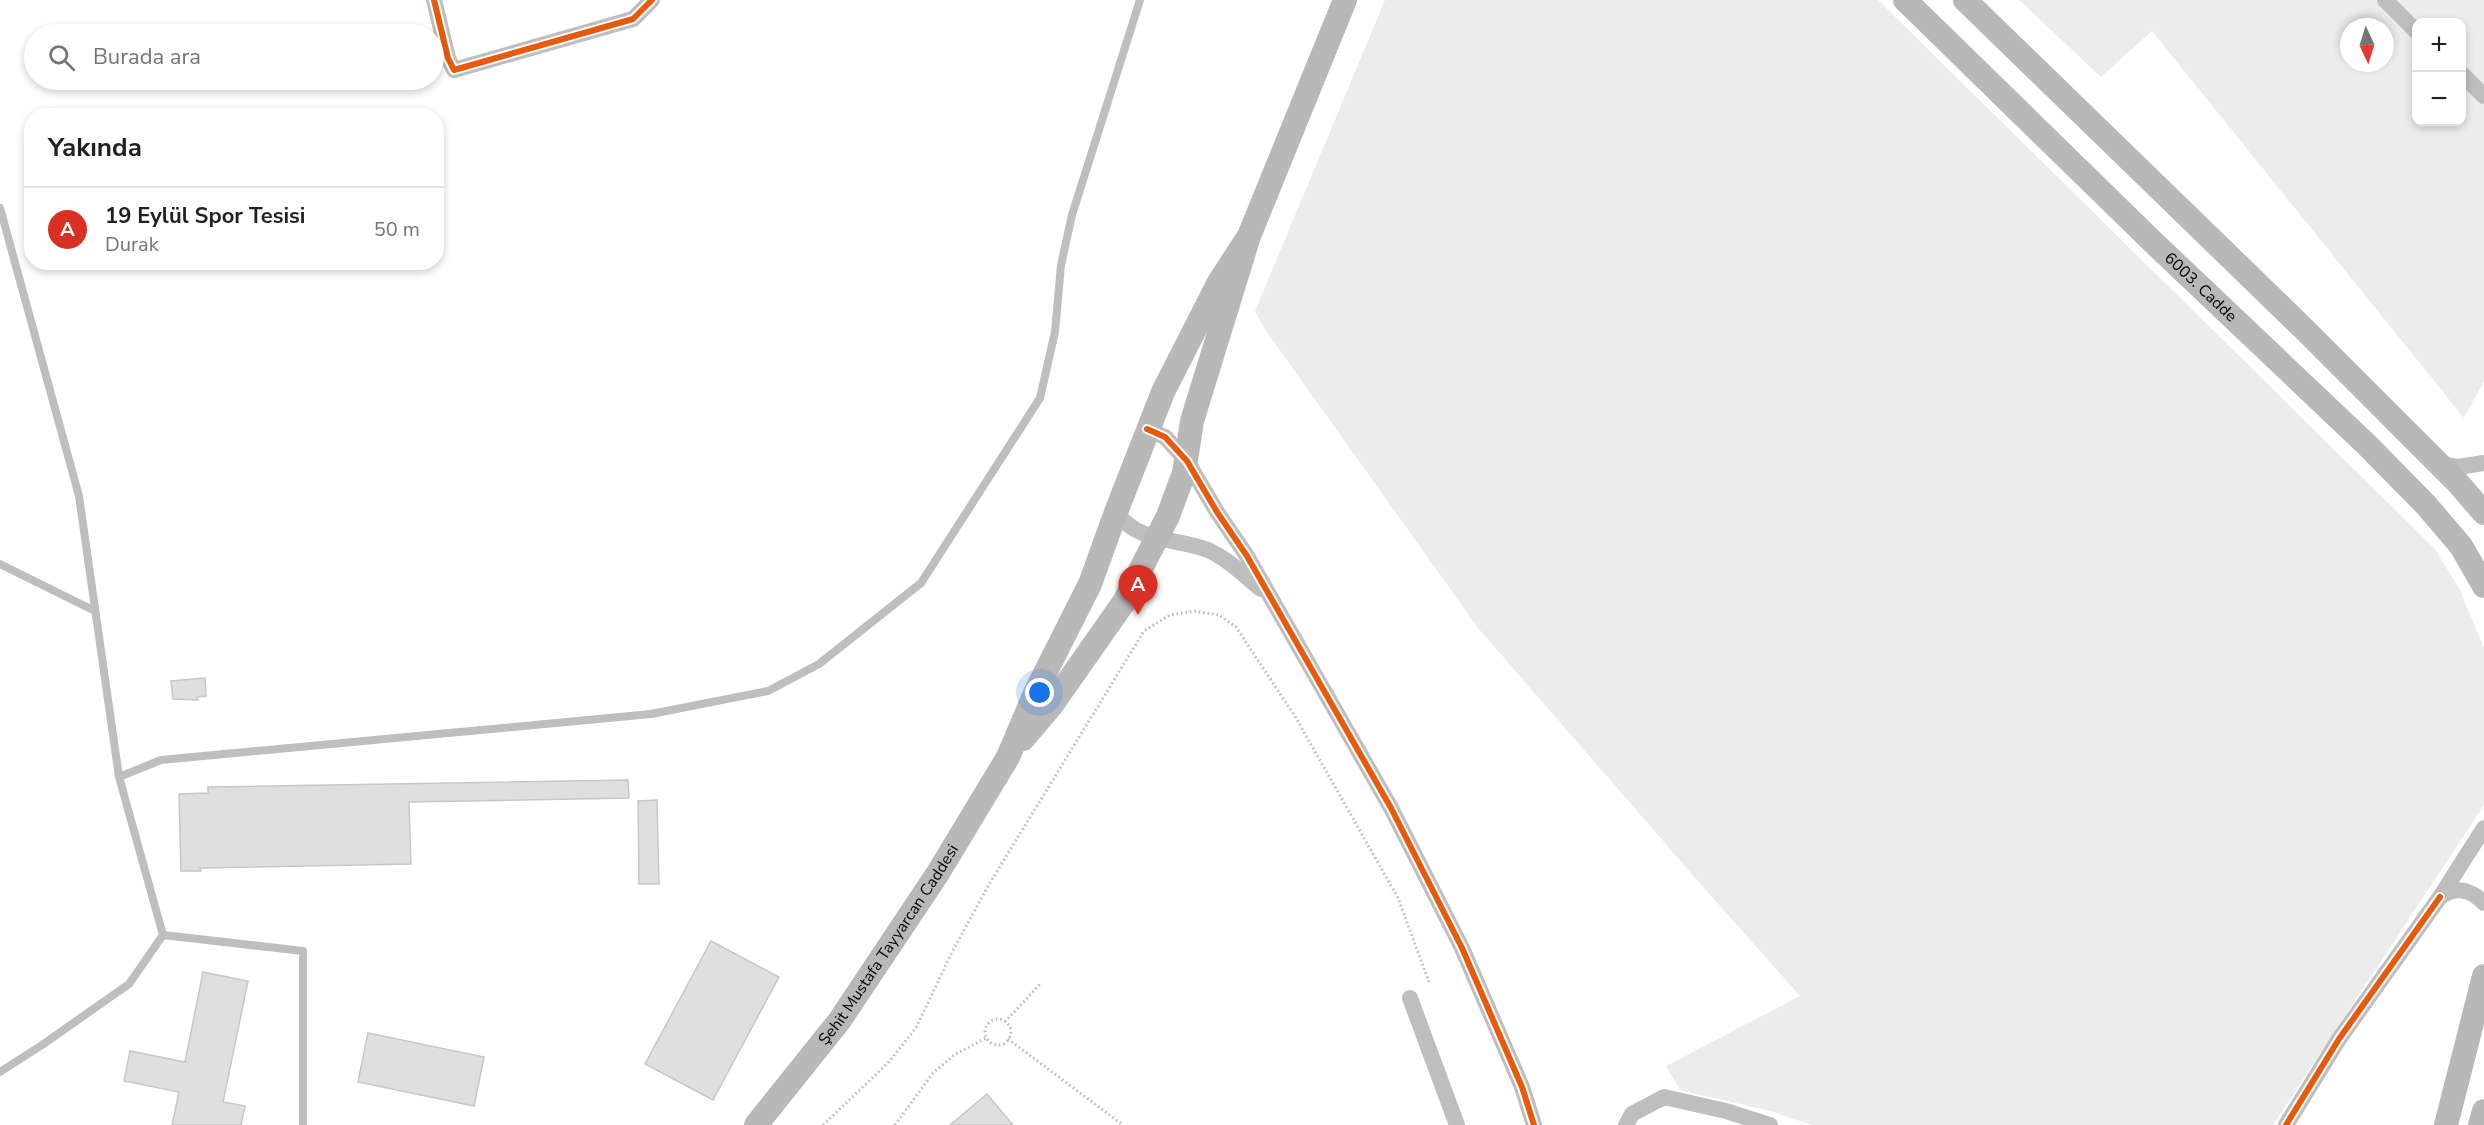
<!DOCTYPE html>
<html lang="tr">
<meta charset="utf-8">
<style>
:root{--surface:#fff;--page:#f6f6f6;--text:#202124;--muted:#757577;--line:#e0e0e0;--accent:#d93025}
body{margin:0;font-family:"Nunito Sans",sans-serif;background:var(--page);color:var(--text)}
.controls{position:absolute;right:18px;top:18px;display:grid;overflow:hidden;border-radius:12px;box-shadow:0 3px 9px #0003}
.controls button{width:54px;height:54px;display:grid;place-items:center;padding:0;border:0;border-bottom:2px solid var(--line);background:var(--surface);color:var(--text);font:30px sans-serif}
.compass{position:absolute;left:2340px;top:18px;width:54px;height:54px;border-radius:50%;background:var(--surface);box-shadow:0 3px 9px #0003;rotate:176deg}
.you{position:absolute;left:1040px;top:693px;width:21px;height:21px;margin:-15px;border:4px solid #fff;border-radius:50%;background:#1a73e8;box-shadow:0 0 0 9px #1a73e833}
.badge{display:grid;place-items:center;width:39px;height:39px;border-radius:50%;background:var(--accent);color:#fff;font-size:20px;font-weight:700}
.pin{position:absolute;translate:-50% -50px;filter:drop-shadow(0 2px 3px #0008)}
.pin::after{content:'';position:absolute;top:32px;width:21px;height:18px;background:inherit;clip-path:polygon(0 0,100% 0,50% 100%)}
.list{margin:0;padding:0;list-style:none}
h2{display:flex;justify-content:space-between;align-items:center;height:78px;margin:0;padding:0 24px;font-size:26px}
h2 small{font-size:20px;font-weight:400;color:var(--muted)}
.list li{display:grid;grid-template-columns:39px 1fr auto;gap:18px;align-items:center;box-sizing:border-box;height:84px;padding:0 24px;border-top:2px solid var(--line)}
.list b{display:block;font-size:22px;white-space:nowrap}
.list p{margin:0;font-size:20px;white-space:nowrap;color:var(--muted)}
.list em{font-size:20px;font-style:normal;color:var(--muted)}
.icon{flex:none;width:33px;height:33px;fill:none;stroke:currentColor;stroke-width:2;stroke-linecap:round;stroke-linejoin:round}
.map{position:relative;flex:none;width:2484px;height:1125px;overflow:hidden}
.search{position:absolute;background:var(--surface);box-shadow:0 3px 9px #0003;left:24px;top:24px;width:420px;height:66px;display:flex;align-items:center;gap:15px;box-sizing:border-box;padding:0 21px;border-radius:33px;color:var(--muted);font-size:22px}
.panel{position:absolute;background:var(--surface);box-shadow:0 3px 9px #0003;left:24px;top:108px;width:420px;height:162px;border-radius:24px}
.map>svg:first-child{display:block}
</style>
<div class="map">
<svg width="2484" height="1125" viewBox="0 0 2484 1125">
<rect width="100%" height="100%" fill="#fff"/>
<path fill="#ececec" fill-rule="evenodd" d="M1385 0H1878L2435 549 2459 588 2484 648V805L2273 1125H1812L1770 1111 1680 1090 1666 1066 1800 996 1704 888 1478 628 1264 328 1255 311Z
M2019 0H2484V381L2464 418 2152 31 2101 77ZM2416 22H2462V122H2416ZM2349 27H2385V63H2349Z"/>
<path fill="#dfdfdf" stroke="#c7c7c7" stroke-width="1.5" d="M205 678 206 696 197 697 198 700 173 699 171 681Z
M628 780 629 798 409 802 411 864 200 868 201 871H181L179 794 208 793V787Z
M657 800 659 884H639L638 801Z
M711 941 779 977 713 1100 645 1064Z
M203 972 248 981 223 1102 245 1106 241 1125H172L179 1092 124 1081 130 1051 185 1062Z
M368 1033 484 1057 474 1106 358 1082Z
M987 1094 1013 1125H950Z"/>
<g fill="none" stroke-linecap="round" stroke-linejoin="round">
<path stroke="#b9b9b9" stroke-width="3" stroke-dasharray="1.5 3" stroke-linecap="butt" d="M985 1032a13 13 0 1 1 26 0a13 13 0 1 1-26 0Z
M1005 1022 1041 983
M1008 1039 1123 1125
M823 1125 888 1063 916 1028 951 954 988 886 1144 631 1170 615 1194 611 1219 615 1236 627 1296 718 1398 898 1429 982
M895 1125 933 1073 954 1055 986 1038"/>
<path stroke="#bebebe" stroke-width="8" d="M0 208 79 496 119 777 163 935
M0 564 95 611
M119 777 161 760 651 714 768 691 819 664 921 583 1040 398 1055 332 1061 265 1072 215 1140 0
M163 935 303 951V1125
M0 1072 42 1045 129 984 163 935"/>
<path stroke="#bebebe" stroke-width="16" d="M434 0 448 58 454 70 633 19 652 0
M2385 0 2416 31
M2462 74 2484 96
M1147 429 1165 437 1187 461 1217 512 1247 556 1391 808 1462 948 1522 1087 1534 1125
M2439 464 2458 467 2484 463
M1116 512C1139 544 1175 537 1208 550 1228 559 1245 576 1261 589
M2484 828 2440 897C2457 886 2470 889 2484 903
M1410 998 1457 1125
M1626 1125 1632 1114 1664 1097 1726 1111 1770 1125
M2286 1125 2339 1039 2440 897"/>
<g stroke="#b8b8b8" stroke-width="24">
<path id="s1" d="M1905 0 2154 243 2367 445 2426 505 2461 546 2484 586"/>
<path d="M1965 0 2304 329 2458 483 2484 513"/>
<path d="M1023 739 1051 706 1124 602 1168 516 1184 473 1192 421 1249 236 1345 0"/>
<path id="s2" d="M756 1125 840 1020 938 873 1008 757 1036 691 1090 584 1116 512 1163 392 1219 282 1249 236"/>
<path d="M2446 1125 2484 976"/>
<path d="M2480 1125 2484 1111"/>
</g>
<defs>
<path id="cycleway" d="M434 0 448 58 454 70 633 19 652 0
M1147 429 1165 437 1187 461 1217 512 1247 556 1391 808 1462 948 1522 1087 1534 1125
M2286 1125 2339 1039 2440 897"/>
</defs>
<use href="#cycleway" stroke="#fff" stroke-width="10"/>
<use href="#cycleway" stroke="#e8590c" stroke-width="6"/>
</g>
<g text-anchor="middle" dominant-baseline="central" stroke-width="5" stroke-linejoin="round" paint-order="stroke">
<g font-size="16" fill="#000" stroke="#fff">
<text stroke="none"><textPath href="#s1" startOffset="412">6003. Cadde</textPath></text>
<text stroke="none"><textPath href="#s2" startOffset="224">Şehit Mustafa Tayyarcan Caddesi</textPath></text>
</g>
</g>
</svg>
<div class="controls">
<button>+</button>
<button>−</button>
</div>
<svg class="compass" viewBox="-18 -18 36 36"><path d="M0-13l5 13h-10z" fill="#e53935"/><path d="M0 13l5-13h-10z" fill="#757577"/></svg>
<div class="you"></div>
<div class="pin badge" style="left:1138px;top:615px">A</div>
<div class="search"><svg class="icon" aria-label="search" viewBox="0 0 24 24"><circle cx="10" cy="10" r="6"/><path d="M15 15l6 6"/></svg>Burada ara</div>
<section class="panel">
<h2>Yakında<small></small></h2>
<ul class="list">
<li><span class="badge">A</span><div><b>19 Eylül Spor Tesisi</b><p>Durak</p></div><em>50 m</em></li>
</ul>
</section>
</div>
